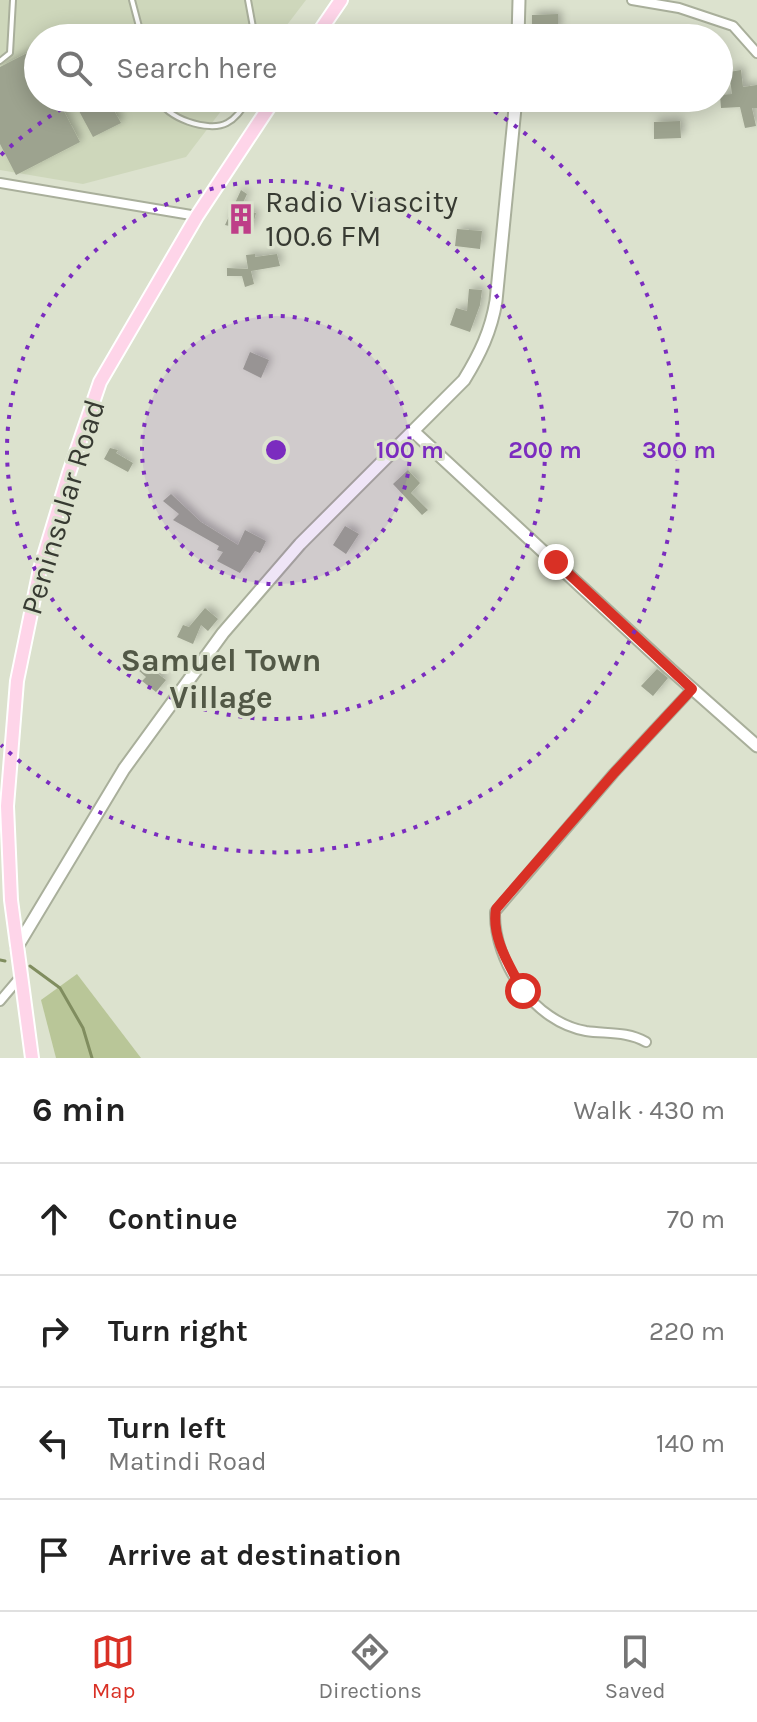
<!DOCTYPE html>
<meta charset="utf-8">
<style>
:root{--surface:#fff;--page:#f6f6f6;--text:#222;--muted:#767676;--line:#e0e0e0;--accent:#d93025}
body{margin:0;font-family:Karla,sans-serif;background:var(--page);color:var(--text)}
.stop{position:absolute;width:24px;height:24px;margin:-18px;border:6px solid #d93025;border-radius:50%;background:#fff}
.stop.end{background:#d93025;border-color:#fff;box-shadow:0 2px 8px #0008}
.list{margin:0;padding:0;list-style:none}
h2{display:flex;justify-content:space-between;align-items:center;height:104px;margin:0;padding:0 32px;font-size:34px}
h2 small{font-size:26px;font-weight:400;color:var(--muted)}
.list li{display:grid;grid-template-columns:52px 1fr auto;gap:24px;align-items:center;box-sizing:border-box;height:112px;padding:0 32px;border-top:2px solid var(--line)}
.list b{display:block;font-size:30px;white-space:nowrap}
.list p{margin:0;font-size:26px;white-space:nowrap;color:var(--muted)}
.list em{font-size:26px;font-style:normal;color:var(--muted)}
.icon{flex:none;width:44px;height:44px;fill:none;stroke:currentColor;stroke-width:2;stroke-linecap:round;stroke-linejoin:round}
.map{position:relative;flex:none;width:757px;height:1058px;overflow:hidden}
.search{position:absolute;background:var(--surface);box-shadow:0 4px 20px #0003;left:24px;right:24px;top:24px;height:88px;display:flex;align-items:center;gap:20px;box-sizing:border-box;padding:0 28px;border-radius:44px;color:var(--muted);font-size:30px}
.sheet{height:552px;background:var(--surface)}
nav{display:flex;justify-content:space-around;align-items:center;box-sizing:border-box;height:112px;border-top:2px solid var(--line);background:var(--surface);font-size:22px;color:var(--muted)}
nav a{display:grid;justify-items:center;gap:4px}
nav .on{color:var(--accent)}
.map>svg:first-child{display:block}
</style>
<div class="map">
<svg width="757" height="1058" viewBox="0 0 757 1058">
<defs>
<filter id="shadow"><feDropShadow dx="3.5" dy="-3.5" stdDeviation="4" flood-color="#0004"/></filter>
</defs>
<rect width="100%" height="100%" fill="#dce2ce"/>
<path fill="#ced7bb" d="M0 0H306L277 38H38V98H231L186 157 83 184 0 170Z"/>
<path fill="#b9c698" d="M77 974 141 1058H56L41 1000Z"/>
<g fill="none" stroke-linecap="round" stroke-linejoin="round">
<path stroke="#808d5f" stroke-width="3" d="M0 960 5 961
M30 966 60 988 83 1028 92 1058"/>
</g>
<path fill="#9da38f" filter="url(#shadow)" d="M558 14V32H532V15Z
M33 50 38 60V98H57L80 142 16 175 0 144V67Z
M741 70 743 87 757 85V108H752L756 126 745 128 740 107 721 108 720 95 732 94 729 72Z
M72 98H107L121 123 93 137Z
M680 121 681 138 654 139V122Z
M241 190 247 194 240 209 256 213 251 231 225 225Z
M457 229 482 231 480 249 455 246Z
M255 254V257L277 254 280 266 251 271 254 284 245 287 242 276H227V268L248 269 246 255Z
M469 289 482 290 480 305 470 332 450 325 456 308 467 311Z
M250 352 269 360 261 378 243 369Z
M110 448 118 450 116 453 133 463 128 472 104 459Z
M408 470 420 483 411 493 428 510 422 515 393 484Z
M171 494 201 522 238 545 245 530 266 541 260 553 255 551 240 573 217 561 223 552 217 550 219 546 173 520 179 514 163 501Z
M345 526 359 534 346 554 333 545Z
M205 608 218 619 208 631 201 625 193 644 177 637 183 625 189 627Z
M143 662 166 680 156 692 142 681 146 677 137 669Z
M657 669 668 678 653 696 641 686Z"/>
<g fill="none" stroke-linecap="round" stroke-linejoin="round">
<defs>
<path id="lane" d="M132 0 142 38
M248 0 255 38
M0 61 10 53 13 0
M158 98C165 118 209 133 227 123 237 118 244 107 249 98"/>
<path id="street" d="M632 0 679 8 733 26 757 53
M0 183 197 216
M0 1001 22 975
M646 1042C627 1031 606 1034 586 1031 534 1022 494 963 495 912L614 773 692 689"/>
<path id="secondary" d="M518 38 519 0
M413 431 670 669 757 746
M17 947 124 769 223 633 300 544 464 380C480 354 491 331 496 301L516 98"/>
<path id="primary" d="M315 38 341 0
M32 1058 11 900 7 806 17 681 40 569 69 473 100 382 197 216 275 98"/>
</defs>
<use href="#lane" stroke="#a9af9b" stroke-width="8"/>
<use href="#street" stroke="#a9af9b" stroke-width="12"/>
<use href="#secondary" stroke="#a9af9b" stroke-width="15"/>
<use href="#primary" stroke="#fff" stroke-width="16"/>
<use href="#lane" stroke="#fff" stroke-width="4"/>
<use href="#street" stroke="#fff" stroke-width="8"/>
<use href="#secondary" stroke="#fff" stroke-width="11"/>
<use href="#primary" stroke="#fed5e9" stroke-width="12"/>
</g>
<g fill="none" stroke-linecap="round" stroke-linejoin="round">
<path stroke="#d93025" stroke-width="10" d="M523 991C510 966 491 938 496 909L614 773 692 689 556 562"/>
</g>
<circle cx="276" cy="450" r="134" fill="#7b2cbf" fill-opacity=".12"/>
<g fill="none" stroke="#7b2cbf" stroke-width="4" stroke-dasharray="4 8">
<circle cx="276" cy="450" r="134"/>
<circle cx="276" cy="450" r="269"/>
<path d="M1 155A403 403 0 0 1 78 99M474 99A403 403 0 1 1 1 745"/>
</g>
<defs>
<symbol id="building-bare" viewBox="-9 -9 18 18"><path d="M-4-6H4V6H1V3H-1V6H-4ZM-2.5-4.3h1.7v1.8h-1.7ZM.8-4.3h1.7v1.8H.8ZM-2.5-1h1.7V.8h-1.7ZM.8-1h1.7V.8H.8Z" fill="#be3e88" stroke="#dce2ce" stroke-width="2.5" paint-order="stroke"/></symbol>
</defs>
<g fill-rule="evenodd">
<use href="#building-bare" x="219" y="197" width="44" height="44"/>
</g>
<g text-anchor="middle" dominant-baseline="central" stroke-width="6" stroke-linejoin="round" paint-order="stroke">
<g font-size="30" fill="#373a32" stroke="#dce2ce" text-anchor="start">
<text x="265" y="202">Radio Viascity<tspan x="265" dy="34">100.6 FM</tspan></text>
</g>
<g font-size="30" fill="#373a32" stroke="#dce2ce">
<text transform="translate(63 507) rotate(-73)">Peninsular Road</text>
</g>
<g font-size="32" font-weight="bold" fill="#525846" stroke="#dce2ce">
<text x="221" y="660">Samuel Town<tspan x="221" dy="37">Village</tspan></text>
</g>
</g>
<circle cx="276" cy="450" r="12" fill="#7b2cbf" stroke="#dce2ce" stroke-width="4"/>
<g font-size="24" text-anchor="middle" font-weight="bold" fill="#7b2cbf" stroke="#dce2ce" stroke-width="6" stroke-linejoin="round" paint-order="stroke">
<text x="410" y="458">100 m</text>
<text x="545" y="458">200 m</text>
<text x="679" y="458">300 m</text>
</g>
</svg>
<div class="stop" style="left:523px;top:991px"></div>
<div class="stop end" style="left:556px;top:562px"></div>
<div class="search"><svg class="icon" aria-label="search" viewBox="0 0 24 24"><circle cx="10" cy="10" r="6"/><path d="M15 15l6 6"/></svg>Search here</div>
</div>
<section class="sheet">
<h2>6 min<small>Walk · 430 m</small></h2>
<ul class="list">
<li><svg class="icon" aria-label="ahead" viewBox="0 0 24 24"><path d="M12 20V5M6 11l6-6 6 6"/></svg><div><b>Continue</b></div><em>70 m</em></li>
<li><svg class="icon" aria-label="right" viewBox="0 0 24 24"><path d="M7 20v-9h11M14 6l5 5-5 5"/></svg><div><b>Turn right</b></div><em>220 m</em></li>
<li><svg class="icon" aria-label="left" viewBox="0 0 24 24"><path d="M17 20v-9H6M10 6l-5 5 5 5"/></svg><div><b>Turn left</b><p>Matindi Road</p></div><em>140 m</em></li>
<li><svg class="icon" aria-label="arrive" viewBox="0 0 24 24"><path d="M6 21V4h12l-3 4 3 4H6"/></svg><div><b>Arrive at destination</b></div></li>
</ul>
</section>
<nav>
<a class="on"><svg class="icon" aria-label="map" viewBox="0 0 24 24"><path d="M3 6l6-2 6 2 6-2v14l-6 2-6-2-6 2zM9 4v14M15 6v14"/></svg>Map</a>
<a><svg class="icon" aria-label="directions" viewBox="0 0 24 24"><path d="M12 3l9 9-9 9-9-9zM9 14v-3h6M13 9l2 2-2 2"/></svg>Directions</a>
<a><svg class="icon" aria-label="saved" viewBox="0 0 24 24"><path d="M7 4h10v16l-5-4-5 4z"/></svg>Saved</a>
</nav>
